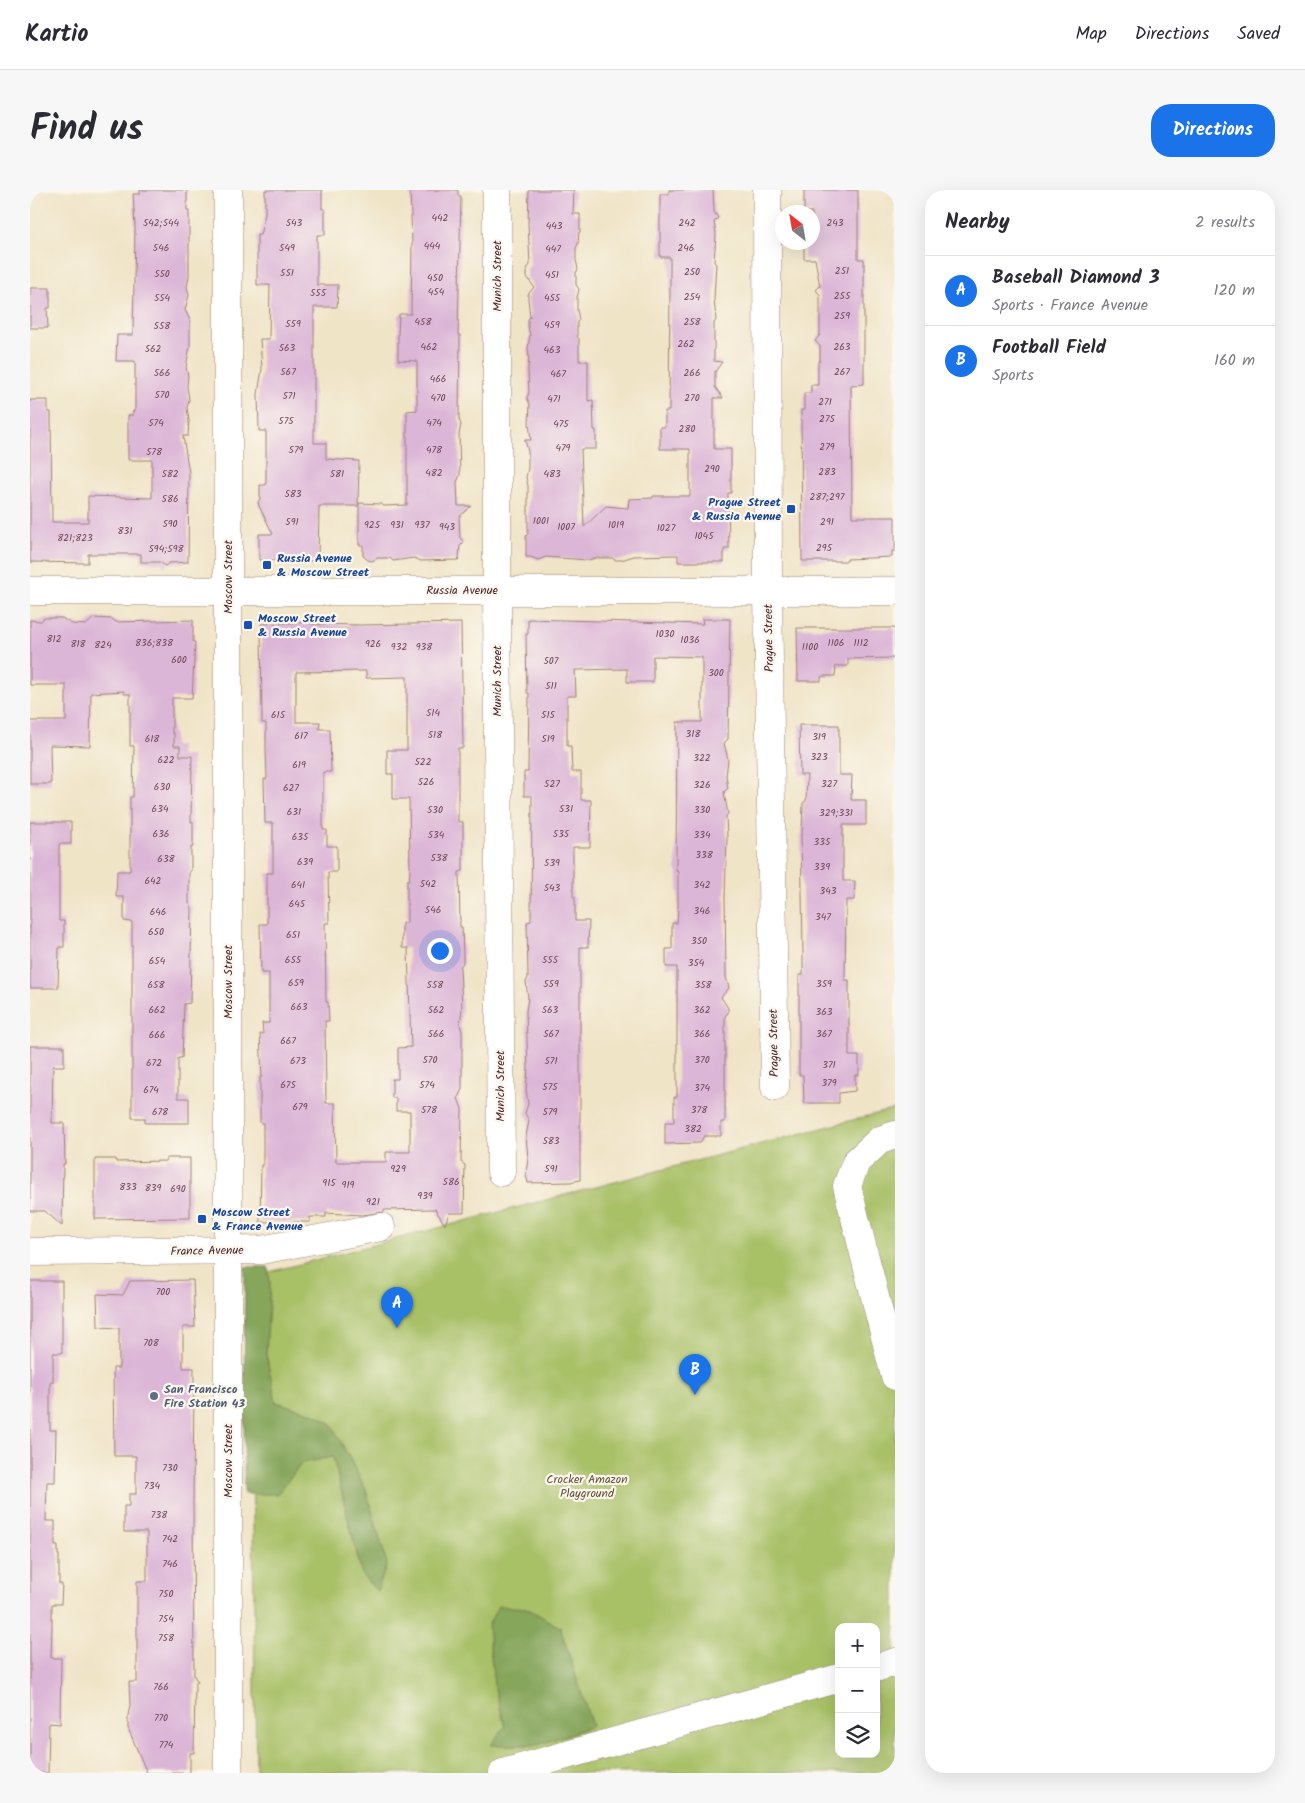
<!DOCTYPE html>
<meta charset="utf-8">
<style>
:root{--surface:#fff;--page:#f7f7f7;--text:#2b2b33;--muted:#7c7c81;--line:#e1e1e2;--accent:#1a73e8}
body{margin:0;font-family:Kalam,sans-serif;background:var(--page);color:var(--text)}
.controls{position:absolute;right:15px;bottom:15px;display:grid;overflow:hidden;border-radius:10px;box-shadow:0 5px 20px #0002}
.controls button{width:45px;height:45px;display:grid;place-items:center;padding:0;border:0;border-bottom:1px solid var(--line);background:var(--surface);color:var(--text);font:25px sans-serif}
.compass{position:absolute;left:745px;top:15px;width:45px;height:45px;border-radius:50%;background:var(--surface);box-shadow:0 5px 20px #0002;rotate:329deg}
.you{position:absolute;left:409px;top:760px;width:18px;height:18px;margin:-12px;border:4px solid #fff;border-radius:50%;background:#1a73e8;box-shadow:0 0 0 8px #1a73e833}
.badge{display:grid;place-items:center;width:32px;height:32px;border-radius:50%;background:var(--accent);color:#fff;font-size:16px;font-weight:700}
.pin{position:absolute;translate:-50% -41px;filter:drop-shadow(0 1px 2px #0008)}
.pin::after{content:'';position:absolute;top:26px;width:18px;height:15px;background:inherit;clip-path:polygon(0 0,100% 0,50% 100%)}
.list{margin:0;padding:0;list-style:none}
h2{display:flex;justify-content:space-between;align-items:center;height:65px;margin:0;padding:0 20px;font-size:21px}
h2 small{font-size:16px;font-weight:400;color:var(--muted)}
.list li{display:grid;grid-template-columns:32px 1fr auto;gap:15px;align-items:center;box-sizing:border-box;height:70px;padding:0 20px;border-top:1px solid var(--line)}
.list b{display:block;font-size:19px;white-space:nowrap}
.list p{margin:0;font-size:16px;white-space:nowrap;color:var(--muted)}
.list em{font-size:16px;font-style:normal;color:var(--muted)}
.icon{flex:none;width:28px;height:28px;fill:none;stroke:currentColor;stroke-width:2;stroke-linecap:round;stroke-linejoin:round}
.map{position:relative;flex:none;width:865px;height:1583px;overflow:hidden;border-radius:20px}
header{display:flex;align-items:center;gap:30px;box-sizing:border-box;height:70px;padding:0 25px;background:var(--surface);border-bottom:1px solid var(--line)}
header strong{font-size:24px}
nav{display:flex;gap:28px;margin-inline-start:auto;font-size:18px}
.intro{display:flex;align-items:center;justify-content:space-between;box-sizing:border-box;height:120px;padding:0 30px}
h1{margin:0;font-size:35px}
.button{padding:12px 22px;border-radius:20px;background:var(--accent);color:#fff;font-size:18px;font-weight:700}
main{display:flex;gap:30px;padding:0 30px}
aside{flex:1;background:var(--surface);border-radius:20px;box-shadow:0 5px 20px #0002}
.map>svg:first-child{display:block}
</style>
<header>
<strong>Kartio</strong>
<nav><a>Map</a><a>Directions</a><a>Saved</a></nav>
</header>
<div class="intro"><h1>Find us</h1><a class="button">Directions</a></div>
<main>
<div class="map">
<svg width="865" height="1583" viewBox="0 0 865 1583">
<rect width="100%" height="100%" fill="#fbf7ec"/>
<filter id="ink" filterUnits="userSpaceOnUse"><feTurbulence type="fractalNoise" baseFrequency=".02" numOctaves="2"/><feDisplacementMap in="SourceGraphic" scale="10" xChannelSelector="R" yChannelSelector="G"/><feConvolveMatrix kernelMatrix="1 2 1 2 8 2 1 2 1" color-interpolation-filters="sRGB"/></filter>
<filter id="wash" filterUnits="userSpaceOnUse"><feTurbulence type="fractalNoise" baseFrequency=".0096" numOctaves="4" result="noise"/><feDisplacementMap in="SourceGraphic" scale="20" xChannelSelector="R" yChannelSelector="G"/><feGaussianBlur stdDeviation="1.12" result="paint"/><feColorMatrix in="noise" values="0 0 0 0 0 0 0 0 0 0 0 0 0 0 0 0 0 1.4 0 .05"/><feComposite in="paint" operator="in"/></filter>
<g filter="url(#wash)">
<rect width="100%" height="100%" fill="#f0e4c7"/>
<path fill="#a8c066" stroke="#797048" fill-rule="evenodd" d="M865 919V1583H226L220 1087ZM809 1437H846V1564H809Z"/>
<path fill="#86a65b" stroke="#686243" d="M215 1077H238L240 1094 236 1164 246 1212 283 1223 301 1233 336 1300 357 1374 347 1401 332 1385 303 1267 272 1273 247 1304H214Z
M468 1416 496 1418 530 1437 562 1536 508 1555H461L475 1536 464 1495 458 1436Z"/>
<g id="blocks">
<path fill="#dcb6d7" fill-rule="evenodd" d="M110 0H157V21H159V86L157 97 159 105 155 120 160 130V156L156 177 158 186 157 196 159 210 157 218 159 231 158 246H153L159 283 158 372 139 373 135 376 130 372H111V364H58V373L0 372V210H18V222H21L22 332H58V306L122 308V270H98V225H103V221H105V171H86L87 145H103L105 38 103 4H110Z
M235 0H292V19H295V45H287V95H308L307 117H284V253H296V269L329 271 328 316H289L288 371 229 370V344H243L229 316 228 312 230 309V295H236V241H229L228 204 232 179 230 149H239L240 95H227V45H230L235 24Z
M380 0H428V6H431L428 145H430L429 229 431 235 429 244 430 285 427 292 428 316H441L429 327 430 348 434 352 430 356 429 369 428 370 391 371 384 368 363 371 360 368H348L342 371 338 370 333 366V355H329V313L351 314 354 316 377 315V221L387 220V171L368 170V145L369 124H381L382 53Z
M499 0H544L543 24H550V42H549L548 54 546 58V70L548 79 546 83V95L549 99 547 108V120L549 130 547 132V146L549 149V171H558V211L563 210 564 240H566V259H551L554 337 576 316 598 318 599 309 623 308V306H660V259H630V237H635V221H639L640 96V67H630V4H639V0H683L684 22 688 28 684 32 686 44 684 72 686 74 684 108 686 130 684 133V171L692 172 685 182V197L693 208H684V259H701V303H698L699 359H694V372H648V365L604 366 591 370H586L582 368H566L558 370 516 367 508 370 501 367H496V346L498 344V296L496 287 498 279V261L495 250H501L499 233 500 214 497 208 499 202 498 180 499 167 498 158 500 145 498 137V129L500 127 498 108V104L504 97 497 87V79L500 75 498 34Z
M774 0H828V69H834V194L821 195 822 327H865V361H862V367L817 369V371H772L771 220H774V203H781V195H788V173L790 170V156L785 151 790 145V105L786 100 790 96 785 69H774V52H782V22H774Z
M0 98H20V118H17L18 138H0Z
M14 428H32L42 434 56 435 64 428 82 429 86 432 163 430V452H165L162 508H142V543H144V556H150V566H162L161 632 163 631V657H161V681H159V713L162 718 160 813 154 814 152 868H148V908H159V933H115V928H102V732L94 731V707H86L87 681H100V607H103L104 556H100V504H94V501L61 503 60 556 20 555 21 594H0V531H36V495H0V430L11 431Z
M498 429 673 434 672 429H700L698 549 694 553 698 570 696 586 698 598 694 602 698 624 696 626 697 648 695 706 696 787 699 798 691 807 698 818V823L695 826V932H691V946H674L670 953 635 954V932H644V907H647V777H636V759H642V733H647L648 716V683L646 679 647 532H672V467L623 466V492H597V479L545 480 546 506H537V556H541L542 582H551V610H561L560 657H543V707H545V731H559L558 757H550V990L541 992 498 993 496 985 498 968 496 946 499 931 495 923 498 914 496 899 498 879 496 821 498 808 496 792 498 788 497 732 501 731 502 606H494V582H498L499 503H497L496 444H498Z
M281 432V434L331 435 431 433 433 558H428V632H433V681L429 682 430 737H432L433 767V773L430 777 432 818 430 835 432 841V899L428 908 432 919 431 972 435 975 434 1023H419L415 1035 405 1019 354 1020V1022L332 1025 296 1023V1027H280V1032H230L231 975H233V933H230V887H232L230 844H233L232 833H239V783H231L230 734H237V683H243V633H235L234 589H237L236 558V533H232L231 434ZM336 481V488L377 487V560H357V584H363V609H379L380 682 379 690H377V733H372V758H378L381 857 368 858V889H362V908H366V921H380V962H356V972H306L305 913H296L295 831H299L298 812H296L295 733H299L298 682H307V656H297V640H293V582H301L300 539H289L290 532H266V482Z
M767 438H865V468L818 469V476H806L805 486H793L791 487V491H768Z
M769 535H809V585H822L821 610H836V635H813V691H825L824 710H816L815 790H819V866H829V885H825V901L809 903V913H774L773 885H769V785H773V761L771 644H772L773 613 776 611 777 585H770Z
M0 632H41V654H29V731H34V757H29L28 798H0Z
M0 856H34V876H23L22 933H34L35 974H33L32 1036 15 1021H0Z
M136 968H160V1028L65 1029V969H86V972L136 971Z
M163 1090 165 1137H153V1178H164L163 1316 164 1486 168 1492 165 1494 164 1563H160V1583H117L98 1538V1526L100 1515 99 1492H107V1391H117V1342H94V1316H99V1304H106V1266H84L83 1178H89V1138L68 1137 67 1104 93 1105 100 1091Z
M0 1091H32V1163H23V1192H20V1240H26L25 1292H17L16 1331H25V1356H28V1365H29V1394H32L31 1414H22V1439L21 1468H31L30 1534 19 1533 18 1583H0Z"/>
</g>
</g>
<g filter="url(#ink)">
<use href="#blocks" fill-opacity="0" stroke="#9d8279" stroke-width="1"/>
<g fill="none" stroke-linecap="round" stroke-linejoin="round">
<defs>
<path id="minor" d="M198 0V1583
M467 0V400L471 982
M737 0 738 401 745 897
M0 401H865
M865 945 850 950 826 972 817 996 865 1186
M0 1062 231 1060 351 1037
M846 1478 865 1472
M473 1583 809 1488"/>
</defs>
<use href="#minor" stroke="#9d8279" stroke-width="29"/>
<use href="#minor" stroke="#fff" stroke-width="28"/>
</g>
</g>
<g fill="#1a4fb4" stroke="#fbf7ec" stroke-width="2">
<rect x="756" y="314" width="10" height="10" rx="2.5"/>
<rect x="232" y="370" width="10" height="10" rx="2.5"/>
<rect x="213" y="430" width="10" height="10" rx="2.5"/>
<rect x="167" y="1024" width="10" height="10" rx="2.5"/>
</g>
<circle fill="#5c6f8a" stroke="#fbf7ec" stroke-width="2" cx="124" cy="1206" r="5"/>
<g text-anchor="middle" dominant-baseline="central" stroke-width="4.5" stroke-linejoin="round" paint-order="stroke">
<g font-size="10" fill="#6e4556">
<text x="410" y="28">442</text>
<text x="131" y="33">542;544</text>
<text x="264" y="33">543</text>
<text x="657" y="33">242</text>
<text x="805" y="33">243</text>
<text x="524" y="36">443</text>
<text x="402" y="56">444</text>
<text x="131" y="58">546</text>
<text x="257" y="58">549</text>
<text x="656" y="58">246</text>
<text x="523" y="59">447</text>
<text x="812" y="81">251</text>
<text x="662" y="82">250</text>
<text x="257" y="83">551</text>
<text x="132" y="84">550</text>
<text x="522" y="85">451</text>
<text x="405" y="88">450</text>
<text x="406" y="102">454</text>
<text x="288" y="103">555</text>
<text x="812" y="106">255</text>
<text x="662" y="107">254</text>
<text x="132" y="108">554</text>
<text x="522" y="108">455</text>
<text x="812" y="126">259</text>
<text x="393" y="132">458</text>
<text x="662" y="132">258</text>
<text x="263" y="134">559</text>
<text x="522" y="135">459</text>
<text x="132" y="136">558</text>
<text x="656" y="154">262</text>
<text x="399" y="157">462</text>
<text x="812" y="157">263</text>
<text x="257" y="158">563</text>
<text x="123" y="159">562</text>
<text x="522" y="160">463</text>
<text x="258" y="182">567</text>
<text x="812" y="182">267</text>
<text x="132" y="183">566</text>
<text x="662" y="183">266</text>
<text x="528" y="184">467</text>
<text x="408" y="189">466</text>
<text x="132" y="205">570</text>
<text x="259" y="206">571</text>
<text x="408" y="208">470</text>
<text x="662" y="208">270</text>
<text x="524" y="209">471</text>
<text x="795" y="212">271</text>
<text x="797" y="229">275</text>
<text x="256" y="231">575</text>
<text x="126" y="233">574</text>
<text x="404" y="233">474</text>
<text x="531" y="234">475</text>
<text x="657" y="239">280</text>
<text x="797" y="257">279</text>
<text x="533" y="258">479</text>
<text x="266" y="260">579</text>
<text x="404" y="260">478</text>
<text x="124" y="262">578</text>
<text x="682" y="279">290</text>
<text x="797" y="282">283</text>
<text x="404" y="283">482</text>
<text x="140" y="284">582</text>
<text x="307" y="284">581</text>
<text x="522" y="284">483</text>
<text x="263" y="304">583</text>
<text x="797" y="307">287;297</text>
<text x="140" y="309">586</text>
<text x="511" y="331">1001</text>
<text x="262" y="332">591</text>
<text x="797" y="332">291</text>
<text x="140" y="334">590</text>
<text x="342" y="335">925</text>
<text x="367" y="335">931</text>
<text x="392" y="335">937</text>
<text x="586" y="335">1019</text>
<text x="417" y="337">943</text>
<text x="536" y="337">1007</text>
<text x="636" y="338">1027</text>
<text x="95" y="341">831</text>
<text x="674" y="346">1045</text>
<text x="45" y="348">821;823</text>
<text x="794" y="358">295</text>
<text x="136" y="359">594;598</text>
<text x="635" y="444">1030</text>
<text x="24" y="449">812</text>
<text x="660" y="450">1036</text>
<text x="124" y="453">836;838</text>
<text x="806" y="453">1106</text>
<text x="831" y="453">1112</text>
<text x="48" y="454">818</text>
<text x="343" y="454">926</text>
<text x="73" y="455">824</text>
<text x="369" y="457">932</text>
<text x="394" y="457">938</text>
<text x="780" y="457">1100</text>
<text x="149" y="470">600</text>
<text x="521" y="471">507</text>
<text x="686" y="483">300</text>
<text x="521" y="496">511</text>
<text x="403" y="523">514</text>
<text x="248" y="525">615</text>
<text x="518" y="525">515</text>
<text x="663" y="544">318</text>
<text x="405" y="545">518</text>
<text x="271" y="546">617</text>
<text x="789" y="547">319</text>
<text x="122" y="549">618</text>
<text x="518" y="549">519</text>
<text x="789" y="567">323</text>
<text x="672" y="568">322</text>
<text x="136" y="570">622</text>
<text x="393" y="572">522</text>
<text x="269" y="575">619</text>
<text x="396" y="592">526</text>
<text x="522" y="594">527</text>
<text x="799" y="594">327</text>
<text x="672" y="595">326</text>
<text x="132" y="597">630</text>
<text x="261" y="598">627</text>
<text x="130" y="619">634</text>
<text x="536" y="619">531</text>
<text x="405" y="620">530</text>
<text x="672" y="620">330</text>
<text x="264" y="622">631</text>
<text x="806" y="623">329;331</text>
<text x="131" y="644">636</text>
<text x="531" y="644">535</text>
<text x="406" y="645">534</text>
<text x="672" y="645">334</text>
<text x="270" y="647">635</text>
<text x="792" y="652">335</text>
<text x="674" y="665">338</text>
<text x="409" y="668">538</text>
<text x="136" y="669">638</text>
<text x="275" y="672">639</text>
<text x="522" y="673">539</text>
<text x="792" y="677">339</text>
<text x="123" y="691">642</text>
<text x="398" y="694">542</text>
<text x="268" y="695">641</text>
<text x="672" y="695">342</text>
<text x="522" y="698">543</text>
<text x="798" y="701">343</text>
<text x="267" y="714">645</text>
<text x="403" y="720">546</text>
<text x="672" y="721">346</text>
<text x="128" y="722">646</text>
<text x="793" y="727">347</text>
<text x="126" y="742">650</text>
<text x="263" y="745">651</text>
<text x="669" y="751">350</text>
<text x="263" y="770">655</text>
<text x="520" y="770">555</text>
<text x="127" y="771">654</text>
<text x="666" y="773">354</text>
<text x="266" y="793">659</text>
<text x="521" y="794">559</text>
<text x="794" y="794">359</text>
<text x="126" y="795">658</text>
<text x="405" y="795">558</text>
<text x="673" y="795">358</text>
<text x="269" y="817">663</text>
<text x="127" y="820">662</text>
<text x="406" y="820">562</text>
<text x="520" y="820">563</text>
<text x="672" y="820">362</text>
<text x="794" y="822">363</text>
<text x="406" y="844">566</text>
<text x="521" y="844">567</text>
<text x="672" y="844">366</text>
<text x="794" y="844">367</text>
<text x="127" y="845">666</text>
<text x="258" y="851">667</text>
<text x="400" y="870">570</text>
<text x="672" y="870">370</text>
<text x="268" y="871">673</text>
<text x="521" y="871">571</text>
<text x="124" y="873">672</text>
<text x="799" y="875">371</text>
<text x="799" y="893">379</text>
<text x="258" y="895">675</text>
<text x="397" y="895">574</text>
<text x="520" y="897">575</text>
<text x="672" y="898">374</text>
<text x="121" y="900">674</text>
<text x="270" y="917">679</text>
<text x="399" y="920">578</text>
<text x="669" y="920">378</text>
<text x="130" y="922">678</text>
<text x="520" y="922">579</text>
<text x="663" y="939">382</text>
<text x="521" y="951">583</text>
<text x="368" y="979">929</text>
<text x="521" y="979">591</text>
<text x="421" y="992">586</text>
<text x="299" y="993">915</text>
<text x="318" y="995">919</text>
<text x="98" y="997">833</text>
<text x="123" y="998">839</text>
<text x="148" y="999">690</text>
<text x="395" y="1006">939</text>
<text x="343" y="1012">921</text>
<text x="133" y="1102">700</text>
<text x="121" y="1153">708</text>
<text x="140" y="1278">730</text>
<text x="122" y="1296">734</text>
<text x="129" y="1325">738</text>
<text x="140" y="1349">742</text>
<text x="140" y="1374">746</text>
<text x="136" y="1404">750</text>
<text x="136" y="1429">754</text>
<text x="136" y="1448">758</text>
<text x="131" y="1497">766</text>
<text x="131" y="1528">770</text>
<text x="136" y="1555">774</text>
</g>
<g font-size="12" fill="#4a1f2b" stroke="#fbf7ec">
<text transform="translate(467 86) rotate(-90)">Munich Street</text>
<text transform="translate(198 387) rotate(-90)">Moscow Street</text>
<text x="432" y="400">Russia Avenue</text>
<text transform="translate(739 448) rotate(-91)">Prague Street</text>
<text transform="translate(467 491) rotate(-90)">Munich Street</text>
<text transform="translate(198 792) rotate(-90)">Moscow Street</text>
<text transform="translate(744 853) rotate(-91)">Prague Street</text>
<text transform="translate(470 896) rotate(-90)">Munich Street</text>
<text transform="translate(177 1061) rotate(-1)">France Avenue</text>
<text transform="translate(198 1271) rotate(-90)">Moscow Street</text>
</g>
<g font-size="12" font-weight="bold" fill="#164399" stroke="#fbf7ec" text-anchor="start">
<text x="751" y="312" text-anchor="end">Prague Street<tspan x="751" dy="14">&amp; Russia Avenue</tspan></text>
<text x="247" y="368">Russia Avenue<tspan x="247" dy="14">&amp; Moscow Street</tspan></text>
<text x="228" y="428">Moscow Street<tspan x="228" dy="14">&amp; Russia Avenue</tspan></text>
<text x="182" y="1022">Moscow Street<tspan x="182" dy="14">&amp; France Avenue</tspan></text>
</g>
<g font-size="12" font-weight="bold" fill="#4e5e75" stroke="#fbf7ec" text-anchor="start">
<text x="134" y="1199">San Francisco<tspan x="134" dy="14">Fire Station 43</tspan></text>
</g>
<g font-size="12" fill="#664f3d" stroke="#fbf7ec">
<text x="557" y="1289">Crocker Amazon<tspan x="557" dy="14">Playground</tspan></text>
</g>
</g>
</svg>
<div class="controls">
<button>+</button>
<button>−</button>
<button><svg class="icon" aria-label="layers" viewBox="0 0 24 24"><path d="M12 4l9 5-9 5-9-5zM3 14l9 5 9-5"/></svg></button>
</div>
<svg class="compass" viewBox="-18 -18 36 36"><path d="M0-13l5 13h-10z" fill="#e53935"/><path d="M0 13l5-13h-10z" fill="#7c7c81"/></svg>
<div class="you"></div>
<div class="pin badge" style="left:367px;top:1138px">A</div>
<div class="pin badge" style="left:665px;top:1205px">B</div>
</div>
<aside>
<h2>Nearby<small>2 results</small></h2>
<ul class="list">
<li><span class="badge">A</span><div><b>Baseball Diamond 3</b><p>Sports · France Avenue</p></div><em>120 m</em></li>
<li><span class="badge">B</span><div><b>Football Field</b><p>Sports</p></div><em>160 m</em></li>
</ul>
</aside>
</main>
